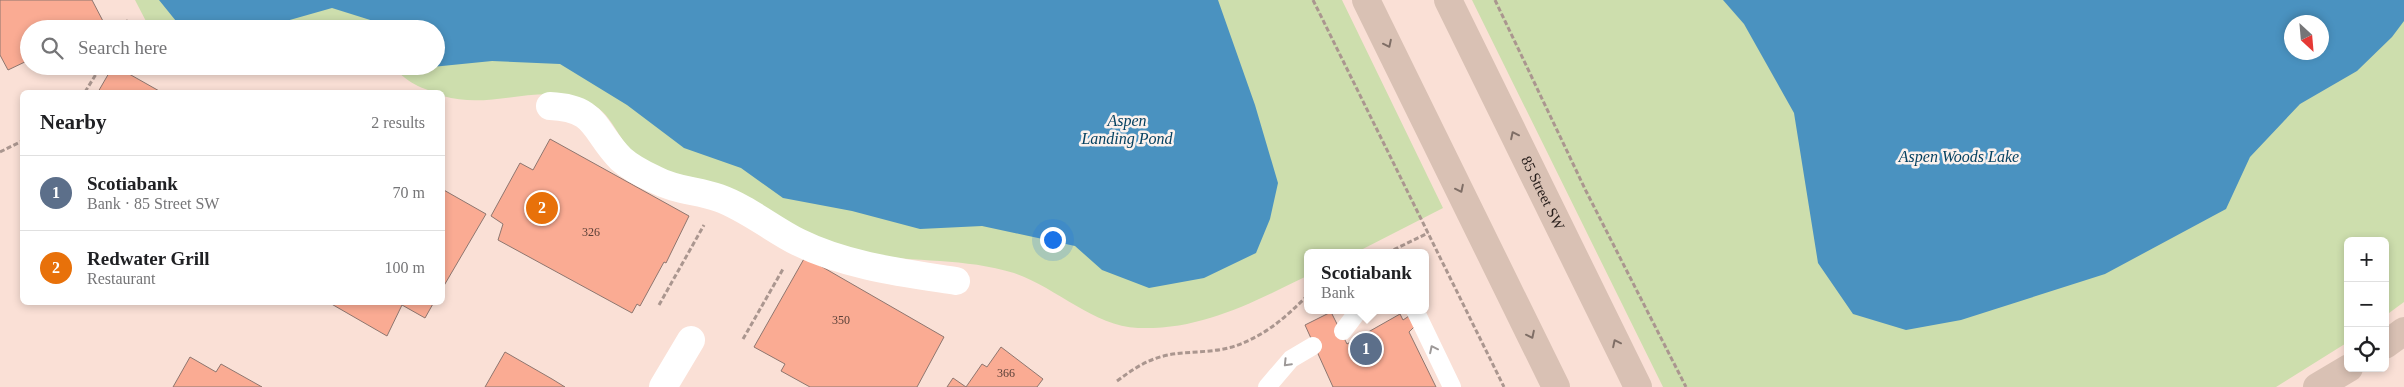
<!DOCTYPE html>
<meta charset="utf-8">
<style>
:root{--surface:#fff;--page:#f2f2f2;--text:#202124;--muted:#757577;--line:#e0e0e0;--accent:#45651b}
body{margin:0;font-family:Georgia,serif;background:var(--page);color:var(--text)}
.controls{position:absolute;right:15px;bottom:15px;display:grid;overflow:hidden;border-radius:8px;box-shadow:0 2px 8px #0003}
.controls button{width:45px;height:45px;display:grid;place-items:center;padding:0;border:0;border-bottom:1px solid var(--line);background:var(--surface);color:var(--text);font:25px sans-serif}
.compass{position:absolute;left:2284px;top:15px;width:45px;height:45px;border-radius:50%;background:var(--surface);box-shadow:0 2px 8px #0003;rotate:154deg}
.you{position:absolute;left:1052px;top:239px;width:18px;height:18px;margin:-12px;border:4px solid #fff;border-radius:50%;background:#1a73e8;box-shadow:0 0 0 8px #1a73e833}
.badge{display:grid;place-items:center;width:32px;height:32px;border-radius:50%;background:var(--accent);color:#fff;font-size:16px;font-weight:700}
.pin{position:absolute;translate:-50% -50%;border:2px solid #fff;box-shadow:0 1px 5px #0006}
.popup{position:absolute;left:1304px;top:249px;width:125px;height:65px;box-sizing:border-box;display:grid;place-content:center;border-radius:8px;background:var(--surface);filter:drop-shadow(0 1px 4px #0005);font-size:16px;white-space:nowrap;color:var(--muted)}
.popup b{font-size:19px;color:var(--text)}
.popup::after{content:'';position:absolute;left:50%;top:100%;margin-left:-10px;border:10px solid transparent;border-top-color:var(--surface)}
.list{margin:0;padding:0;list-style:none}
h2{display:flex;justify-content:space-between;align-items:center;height:65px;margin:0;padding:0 20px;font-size:21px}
h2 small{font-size:16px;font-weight:400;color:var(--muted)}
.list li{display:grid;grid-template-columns:32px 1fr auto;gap:15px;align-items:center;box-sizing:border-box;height:75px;padding:0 20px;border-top:1px solid var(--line)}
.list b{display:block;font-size:19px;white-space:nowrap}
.list p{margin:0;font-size:16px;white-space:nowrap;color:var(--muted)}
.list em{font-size:16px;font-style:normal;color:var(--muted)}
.icon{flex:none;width:28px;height:28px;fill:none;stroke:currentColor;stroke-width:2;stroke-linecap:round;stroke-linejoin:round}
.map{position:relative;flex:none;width:2404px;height:387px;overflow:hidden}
.search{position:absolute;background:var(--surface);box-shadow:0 2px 8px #0003;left:20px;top:20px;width:425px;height:55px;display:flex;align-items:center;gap:12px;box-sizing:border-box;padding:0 18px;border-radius:28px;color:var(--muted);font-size:19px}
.panel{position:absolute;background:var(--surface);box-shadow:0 2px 8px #0003;left:20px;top:90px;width:425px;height:215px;border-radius:8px}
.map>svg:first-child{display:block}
</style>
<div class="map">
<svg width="2404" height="387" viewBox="0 0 2404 387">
<rect width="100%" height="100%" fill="#fae0d6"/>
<path fill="#cddead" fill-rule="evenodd" d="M135 0H1342L1443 208 1355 253H1307V276C1251 303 1202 330 1138 328 1093 326 1056 287 1014 273 959 256 902 264 846 250 824 245 802 232 781 223 735 203 688 184 644 161 619 148 616 115 590 103 541 80 494 111 443 96L442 92C423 92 405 80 392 66H436V29H150Z
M1472 0H2404V302L2385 316V241H2348V342L2276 387H1663ZM2292 22H2322V52H2292Z"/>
<path fill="#4a92c0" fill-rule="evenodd" d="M159 0H1218L1255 105 1278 183 1270 219 1256 253 1204 278 1149 288 1102 270 1075 246 982 226 920 229 852 211 783 198 741 168 684 148 627 105 560 64 492 61 432 67 436 66V29H389L383 24 332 8 258 29H191L180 26Z
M1723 0H2404V21L2392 37 2357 71 2300 104 2250 157 2226 209 2105 274 1961 320 1906 330 1853 314 1818 263 1794 113 1744 24ZM2292 22H2322V52H2292Z"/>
<path fill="#faab93" stroke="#8e766f" d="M0 0H92L104 23 92 29H29V60L8 70 0 55Z
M113 66H115L161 92H98Z
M550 139 689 216 666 263 664 262 640 306 637 304 632 313 498 240 503 224 491 216 520 163 533 170Z
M442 189 486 214 442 289Z
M805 257 944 337 917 387H810L781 371 785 364 754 347Z
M328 302H434L425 318 402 305 387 336Z
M1331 312 1347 344 1400 314 1403 320 1409 316 1415 326 1409 332 1436 387H1333L1305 325Z
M1001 347 1043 379 1037 387H966L982 364 987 367Z
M505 352 552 379 565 387H485Z
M190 357 216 372 221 364 262 387H173Z
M953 378 966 387H947Z"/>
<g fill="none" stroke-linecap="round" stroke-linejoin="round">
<path stroke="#aa968f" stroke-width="3" stroke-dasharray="5 2.5" stroke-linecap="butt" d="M1313 0 1504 387
M1495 0 1586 191 1686 387
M123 29 128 20
M85 92 101 66
M0 152 22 141
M1387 253 1428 233
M659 305 704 225
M743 339 783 269
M1117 381C1133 369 1148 359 1168 355 1189 351 1211 353 1232 347 1263 337 1284 319 1307 296"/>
<path stroke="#fff" stroke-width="18" d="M1415 310 1452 387
M1343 331 1359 310
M1267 387 1291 359 1313 346"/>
<path stroke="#fff" stroke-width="28" d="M550 106C598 108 593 131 621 159 630 167 643 174 654 179 676 191 696 190 719 198 747 208 772 229 798 242 846 266 904 273 956 281
M663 387 691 340"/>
<g stroke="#d9c1b4" stroke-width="28">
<path d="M1366 0 1556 387"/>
<path id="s1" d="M1448 0 1638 387"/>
<path d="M2385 345 2404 331"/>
<path d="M2317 387 2349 368"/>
</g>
</g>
<defs><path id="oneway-chevron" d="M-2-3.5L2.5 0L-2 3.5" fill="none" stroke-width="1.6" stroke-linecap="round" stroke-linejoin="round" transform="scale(1.25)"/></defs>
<g stroke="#7f6e66">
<use href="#oneway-chevron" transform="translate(1388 44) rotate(64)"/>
<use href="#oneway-chevron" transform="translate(1514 135) rotate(-116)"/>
<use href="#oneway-chevron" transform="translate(1460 189) rotate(64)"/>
<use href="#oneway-chevron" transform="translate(1531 335) rotate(64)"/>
<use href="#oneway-chevron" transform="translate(1616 343) rotate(-116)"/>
</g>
<g stroke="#9d9998">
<use href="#oneway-chevron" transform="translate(1433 349) rotate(-116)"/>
<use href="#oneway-chevron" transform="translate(1287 363) rotate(134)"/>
</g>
<g text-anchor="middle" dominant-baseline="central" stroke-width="5" stroke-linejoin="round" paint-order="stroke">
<g font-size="12" fill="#5a4038">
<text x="591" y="232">326</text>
<text x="841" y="320">350</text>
<text x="1006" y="373">366</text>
</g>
<g font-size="15" fill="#251c19" stroke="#fbf1ed">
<text stroke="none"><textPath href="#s1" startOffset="215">85 Street SW</textPath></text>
</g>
<g font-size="16" font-style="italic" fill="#054161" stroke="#fbf1ed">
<text x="1127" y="120">Aspen<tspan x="1127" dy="18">Landing Pond</tspan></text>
<text x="1959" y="156">Aspen Woods Lake</text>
</g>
</g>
</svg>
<div class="controls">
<button>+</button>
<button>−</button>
<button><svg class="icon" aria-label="locate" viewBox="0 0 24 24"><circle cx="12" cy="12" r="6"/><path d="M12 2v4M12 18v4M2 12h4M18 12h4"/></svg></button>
</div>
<svg class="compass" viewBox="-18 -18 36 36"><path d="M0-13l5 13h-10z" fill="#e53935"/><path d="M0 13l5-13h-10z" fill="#757577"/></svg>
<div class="you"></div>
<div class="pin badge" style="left:1366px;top:349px;background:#5c6f8a">1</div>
<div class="popup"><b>Scotiabank</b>Bank</div>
<div class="pin badge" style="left:542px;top:208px;background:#e8710a">2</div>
<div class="search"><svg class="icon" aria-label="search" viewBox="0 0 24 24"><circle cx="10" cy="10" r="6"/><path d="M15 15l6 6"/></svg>Search here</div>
<section class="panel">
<h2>Nearby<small>2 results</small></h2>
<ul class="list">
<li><span class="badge" style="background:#5c6f8a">1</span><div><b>Scotiabank</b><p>Bank · 85 Street SW</p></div><em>70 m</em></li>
<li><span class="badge" style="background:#e8710a">2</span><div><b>Redwater Grill</b><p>Restaurant</p></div><em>100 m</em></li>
</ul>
</section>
</div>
